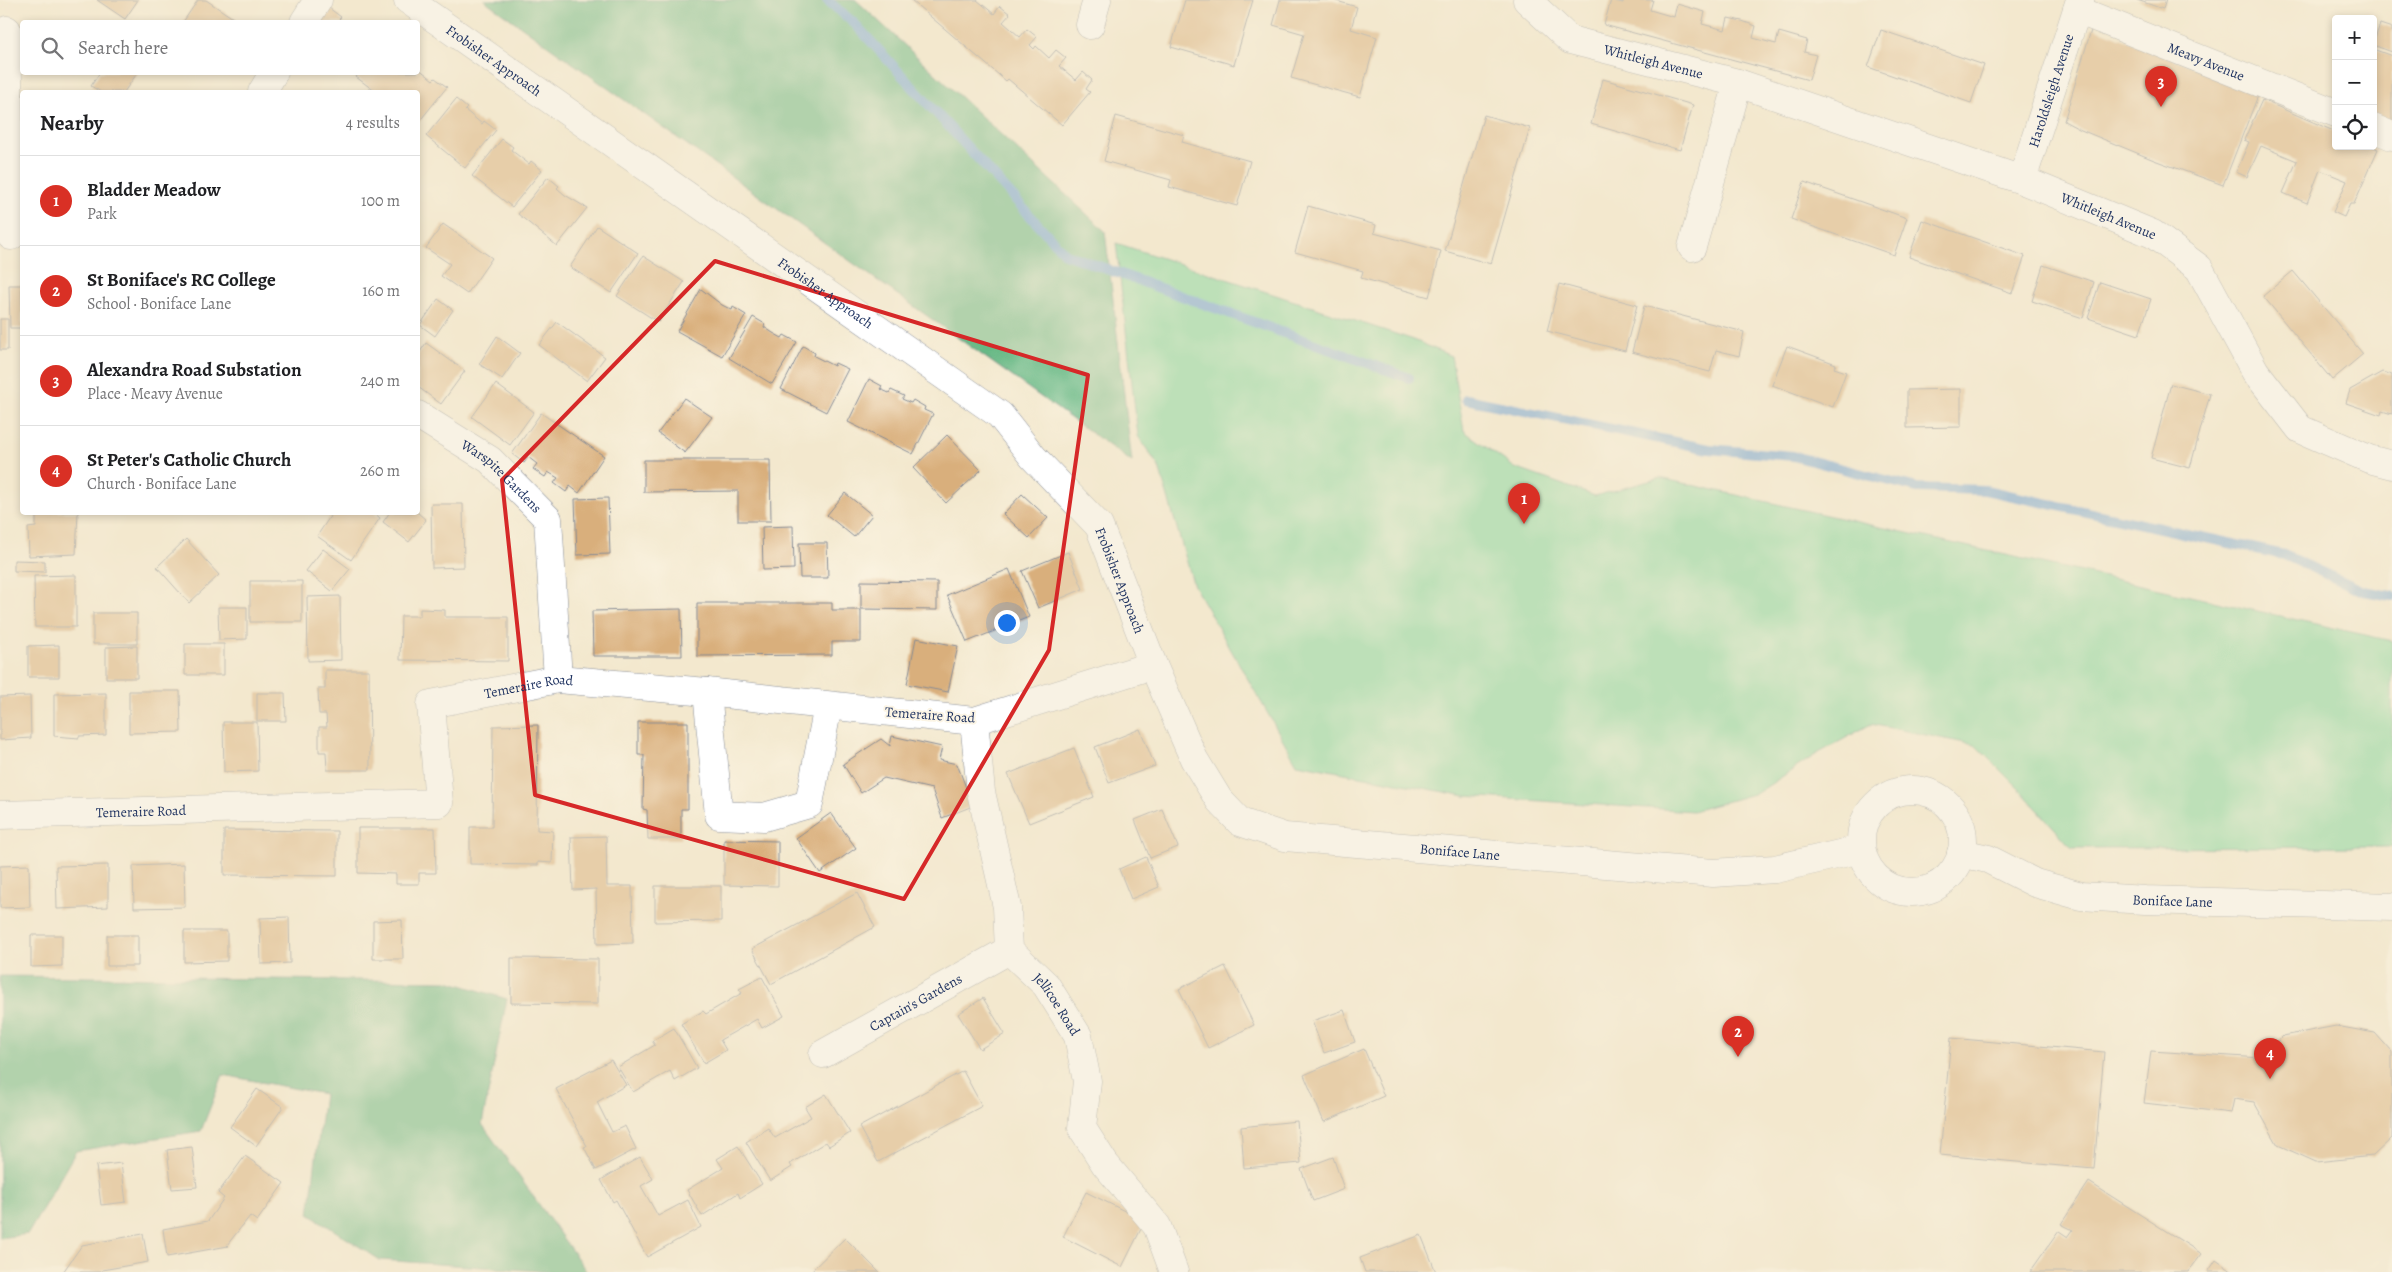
<!DOCTYPE html>
<meta charset="utf-8">
<style>
:root{--surface:#fff;--page:#f2f2f2;--text:#202124;--muted:#757577;--line:#e0e0e0;--accent:#d93025}
body{margin:0;font-family:Alegreya,serif;background:var(--page);color:var(--text)}
.controls{position:absolute;right:15px;top:15px;display:grid;overflow:hidden;border-radius:5px;box-shadow:0 2px 8px #0003}
.controls button{width:45px;height:45px;display:grid;place-items:center;padding:0;border:0;border-bottom:1px solid var(--line);background:var(--surface);color:var(--text);font:25px sans-serif}
.you{position:absolute;left:1006px;top:622px;width:18px;height:18px;margin:-12px;border:4px solid #fff;border-radius:50%;background:#1a73e8;box-shadow:0 0 0 8px #1a73e833}
.badge{display:grid;place-items:center;width:32px;height:32px;border-radius:50%;background:var(--accent);color:#fff;font-size:16px;font-weight:700}
.pin{position:absolute;translate:-50% -41px;filter:drop-shadow(0 1px 2px #0008)}
.pin::after{content:'';position:absolute;top:26px;width:18px;height:15px;background:inherit;clip-path:polygon(0 0,100% 0,50% 100%)}
.list{margin:0;padding:0;list-style:none}
h2{display:flex;justify-content:space-between;align-items:center;height:65px;margin:0;padding:0 20px;font-size:21px}
h2 small{font-size:16px;font-weight:400;color:var(--muted)}
.list li{display:grid;grid-template-columns:32px 1fr auto;gap:15px;align-items:center;box-sizing:border-box;height:90px;padding:0 20px;border-top:1px solid var(--line)}
.list b{display:block;font-size:19px;white-space:nowrap}
.list p{margin:0;font-size:16px;white-space:nowrap;color:var(--muted)}
.list em{font-size:16px;font-style:normal;color:var(--muted)}
.icon{flex:none;width:28px;height:28px;fill:none;stroke:currentColor;stroke-width:2;stroke-linecap:round;stroke-linejoin:round}
.map{position:relative;flex:none;width:2392px;height:1272px;overflow:hidden}
.search{position:absolute;background:var(--surface);box-shadow:0 2px 8px #0003;left:20px;top:20px;width:400px;height:55px;display:flex;align-items:center;gap:12px;box-sizing:border-box;padding:0 18px;border-radius:5px;color:var(--muted);font-size:19px}
.panel{position:absolute;background:var(--surface);box-shadow:0 2px 8px #0003;left:20px;top:90px;width:400px;height:425px;border-radius:5px}
.map>svg:first-child{display:block}
</style>
<div class="map">
<svg width="2392" height="1272" viewBox="0 0 2392 1272">
<rect width="100%" height="100%" fill="#fcf5e5"/>
<filter id="ink" filterUnits="userSpaceOnUse"><feTurbulence type="fractalNoise" baseFrequency=".02" numOctaves="2"/><feDisplacementMap in="SourceGraphic" scale="10" xChannelSelector="R" yChannelSelector="G"/><feConvolveMatrix kernelMatrix="1 2 1 2 8 2 1 2 1" color-interpolation-filters="sRGB"/></filter>
<filter id="wash" filterUnits="userSpaceOnUse"><feTurbulence type="fractalNoise" baseFrequency=".0096" numOctaves="4" result="noise"/><feDisplacementMap in="SourceGraphic" scale="20" xChannelSelector="R" yChannelSelector="G"/><feGaussianBlur stdDeviation="1.12" result="paint"/><feColorMatrix in="noise" values="0 0 0 0 0 0 0 0 0 0 0 0 0 0 0 0 0 1.4 0 .05"/><feComposite in="paint" operator="in"/></filter>
<g filter="url(#wash)">
<rect width="100%" height="100%" fill="#f3e8ce"/>
<path fill="#7cd79d" stroke="#4c837e" d="M1116 243 1414 340 1451 356 1464 431 1515 468 1595 496 1660 478 2392 641V847L2072 848 2022 792 1975 745 1871 724 1817 754 1757 793 1693 811 1465 796 1297 764 1194 586 1159 467 1138 436Z"/>
<path fill="#65b884" stroke="#407471" d="M484 0H856L1105 231 1132 462Z
M0 976 448 981 507 999 482 1124 587 1272H554L380 1260 309 1214 324 1094 223 1075 201 1131 76 1151 28 1234 0 1238Z"/>
<g fill="none" stroke-linecap="round" stroke-linejoin="round">
<path stroke="#6aa0d7" stroke-width="10" d="M827 0 855 24 1065 254 1409 378
M1466 399 1709 449 1793 456 1917 488 1985 490 2284 555 2363 591 2392 596"/>
</g>
<g id="blocks">
<path fill="#d9af7b" d="M97 0H138L125 19Z
M198 0H206L236 20 234 22H183Z
M911 0H977L994 14 1000 6 1010 14 1003 22 1020 37 1027 29 1037 37 1030 45 1034 49 1036 46 1049 58 1056 50 1066 58 1059 66 1076 80 1083 72 1092 80 1086 89 1090 92 1062 125 1008 79 1006 81Z
M1185 0H1253L1234 65 1171 47Z
M1280 0H1333L1357 7 1351 29 1377 37 1360 97 1291 78 1304 34 1273 25Z
M1611 0 1623 3V0H1653L1650 10 1674 17 1677 4 1705 12 1702 24 1725 30 1728 18 1742 21 1756 26 1753 38 1776 44 1779 32 1807 40 1804 52 1816 55 1809 80 1604 25Z
M2137 0H2166L2163 9Z
M329 8 341 17 339 19 343 22H318Z
M2380 24 2392 28V52L2373 45Z
M2092 27 2259 93 2223 185 2154 160 2081 130 2064 121Z
M1881 30 1984 65 1971 103 1868 67Z
M2373 49 2392 56V123L2373 116V81L2376 74 2373 73Z
M418 68 433 80 435 78 447 87 418 123V92H376L356 77 360 72H418Z
M100 72H138L124 92H101L91 86Z
M1603 79 1693 105 1680 150 1591 124Z
M456 99 467 108 465 110 482 124 484 121 496 130 465 168 426 136Z
M2262 100 2336 132V146H2371L2378 149 2354 204H2350L2344 217 2333 212 2347 181 2320 170 2307 203 2283 193 2297 161 2261 146 2247 177 2236 172 2249 142 2244 140Z
M1484 115 1530 128 1491 264 1445 251Z
M1116 116 1184 135 1182 142 1250 161 1237 206 1169 187 1171 180 1104 161Z
M502 139 513 147 511 150 529 164 531 161 542 170 512 207 472 176Z
M548 177 559 186 557 188 565 195 587 208 557 246 518 214Z
M1804 182 1907 218 1894 255 1791 219Z
M1308 206 1376 225 1374 233 1441 251 1429 297 1361 278 1363 271 1295 252Z
M1922 220 2025 256 2012 293 1909 257Z
M443 224 492 258 467 294 441 276 450 264 426 248Z
M597 226 638 253 611 293 570 267Z
M643 256 684 282 658 322 617 296Z
M2043 265 2094 282 2083 318 2032 301Z
M2293 271 2363 354 2332 380 2263 296Z
M2100 282 2151 299 2139 335 2088 318Z
M1559 284 1637 305 1625 351 1547 331Z
M9 285H22V328H10Z
M701 289 722 305 732 310 733 307 746 315 722 356 677 331Z
M438 299 453 310 435 336 420 325Z
M1644 306 1744 332 1739 356 1716 350 1710 372 1632 352Z
M753 317 765 324 764 327 773 333 782 338 784 335 797 342 772 384 729 358Z
M0 319H8V350H0Z
M557 322 605 357 587 381 539 345Z
M497 336 520 353 502 379 479 364Z
M426 343 465 371 441 404 418 387V355Z
M803 346 815 353 814 356 834 366 835 363 848 369 826 412 781 389Z
M1787 346 1836 364 1834 368 1846 372 1833 407 1772 385Z
M2382 372 2392 375V414L2382 411 2381 415 2346 403 2350 390Z
M869 379 882 386 880 389 889 393 891 390 904 396 902 399 911 403 913 400 925 407 924 410 933 414 913 454 848 422Z
M496 384 534 412 510 445 472 417Z
M2171 384 2210 394 2190 468 2151 458Z
M1961 389V427L1907 428V390Z
M684 398 712 417 685 453 658 433Z
M541 413 604 456 579 493 570 486 566 492 554 483 558 478 548 472 545 477 533 469 537 464 528 457 524 463 512 454Z
M947 435 981 470 946 503 913 468Z
M644 460H770L771 521H738V491L644 492Z
M845 493 872 515 854 537 827 515Z
M1022 494 1048 518 1029 538 1003 514Z
M608 498 610 554 577 555 575 499Z
M431 504H463L464 567 432 568Z
M36 512H78L76 554 29 556 28 528 36 527Z
M333 512H373L380 518 351 560 317 536Z
M390 512H417L426 520 409 542 383 522Z
M793 526 794 569 763 570 762 527Z
M186 539 219 575 189 603 157 567Z
M799 543H827L828 578H800Z
M323 549 350 569 332 591 306 571Z
M1068 552 1083 589 1038 608 1022 571Z
M14 560 45 561V572L14 571Z
M1009 569 1029 617 967 642 947 595Z
M76 575V627H35L34 576Z
M250 581H302V622H250Z
M861 581 937 582V610L861 609Z
M340 596 341 660 308 661 307 597Z
M697 603H832V610H861V642H832V655L697 656Z
M218 607H247V639L219 640Z
M420 609 445 610V617H508V661L400 660 401 616H420Z
M681 609 682 656H593L592 611Z
M93 613H137V644H93Z
M916 638 958 646 948 692 907 684Z
M185 644H224V675H185Z
M59 645V677H28V646Z
M137 646V678H106V647Z
M325 670H369L370 770H327L326 752H319V727H327L326 714H319L318 689H325Z
M129 691H180L181 732 129 733Z
M106 693V735L79 736V738L54 736V694Z
M257 693H285L286 721H257Z
M30 696 31 738 0 740V697Z
M223 722H257L258 771 224 772Z
M638 722H688V809H681V839H648L647 810 643 809 644 755H638Z
M538 725 537 830 553 831 552 863 538 862V865L470 864V827H492L493 726Z
M1140 729 1155 766 1109 783 1095 747Z
M892 736 942 747 939 760 957 764 973 806 942 818 932 789 884 778 861 793 843 764 881 739 890 746Z
M1074 748 1094 797 1029 823 1008 774Z
M1162 809 1178 847 1150 858 1135 820Z
M831 813 856 848 820 873 796 838Z
M358 828H435L436 873H419V884H396V874L358 873Z
M224 830 337 831V876L224 875Z
M606 836 607 886H632L633 943 597 944 596 889 573 890 571 837Z
M724 840 778 841V886L724 885Z
M1146 857 1159 887 1131 899 1119 869Z
M184 864 185 907 134 908 133 866Z
M29 865 30 907 0 908V866Z
M108 865V907L57 909 56 866Z
M655 886H721V921L655 922Z
M857 893 875 927 771 984 752 949Z
M289 917 290 963 261 964 260 918Z
M402 920 403 959H373V921Z
M184 931H227V961L184 962Z
M31 935H62V966L31 967Z
M107 935H138V966H107Z
M511 958 598 959V1004L511 1003Z
M1225 966 1254 1025 1208 1048 1179 989Z
M762 977 784 1016 762 1028 757 1019 720 1040 726 1050 704 1063 681 1024 703 1011 706 1014 742 993 739 989Z
M983 998 1005 1034 980 1049 958 1014Z
M1344 1010 1355 1042 1324 1053 1312 1021Z
M2336 1026 2375 1033 2392 1052V1138L2373 1156 2316 1162 2278 1145 2254 1102 2234 1099 2231 1113 2144 1103 2151 1051 2262 1058 2283 1036Z
M674 1028 697 1068 675 1081 670 1071 633 1092 618 1067 655 1045 652 1041Z
M1951 1038 2104 1052 2094 1169 1940 1155Z
M1364 1049 1384 1096 1324 1122 1304 1075Z
M611 1060 626 1085 597 1102 612 1132 625 1126 636 1149 596 1170 584 1147 587 1146 556 1089Z
M963 1071 982 1106 878 1162 859 1127Z
M257 1089 283 1107 256 1146 230 1127Z
M826 1094 850 1133 829 1146 826 1142 790 1164 792 1167 770 1181 746 1142 768 1128 775 1138 811 1117 805 1107Z
M1297 1121 1301 1163 1244 1168 1241 1127Z
M738 1146 762 1184 740 1198 738 1193 702 1216 687 1190 723 1168 717 1159Z
M192 1147 197 1187 172 1189 167 1150Z
M245 1156 284 1183 257 1221 250 1216 227 1245 228 1246 167 1257 163 1229 208 1221 224 1198 218 1193Z
M640 1157 653 1179 641 1186 658 1216 688 1200 701 1227 647 1257 616 1200 613 1202 601 1180Z
M1333 1157 1344 1189 1313 1201 1301 1169Z
M121 1163 126 1202 101 1205 96 1166Z
M2089 1182 2202 1254 2188 1272H2030L2059 1231 2068 1237 2073 1230 2061 1224Z
M1086 1192 1145 1221 1122 1267 1063 1237Z
M143 1234 148 1262 102 1270 101 1272H63L82 1245Z
M1421 1235 1436 1272H1365L1360 1258Z
M845 1238 879 1272H810Z
M2216 1260 2233 1272H2208Z"/>
</g>
</g>
<g filter="url(#ink)">
<use href="#blocks" fill-opacity="0" stroke="#878c96" stroke-width="1"/>
<g fill="none" stroke-linecap="round" stroke-linejoin="round">
<defs>
<g id="minor">
<path id="s1" d="M408 0 1000 415 1033 457 1099 526 1153 665 1194 759 1219 800 1240 822 1285 837 1713 873 1775 869 1861 849"/>
<path id="s2" d="M1527 0 1570 40 1738 83 2022 180 2153 234 2199 268 2255 371 2300 429 2369 459 2392 465"/>
<path id="s3" d="M2077 10 2336 113"/>
<path d="M304 22 318 0"/>
<path d="M1090 25 1097 0"/>
<path d="M7 30 11 236"/>
<path d="M262 92 274 72"/>
<path d="M2373 128 2392 136"/>
<path id="s4" d="M2022 180 2080 0"/>
<path d="M1692 247 1738 83"/>
<path id="s5" d="M418 415 490 460 548 519 558 679"/>
<path d="M707 692 719 815 764 817 809 804 828 706"/>
<path id="s6" d="M974 721 981 792 1007 907 1009 950 1046 985 1078 1036 1087 1081 1082 1128 1105 1164 1157 1226 1174 1272"/>
<circle cx="1912" cy="841" r="51"/>
<path id="s7" d="M0 815 439 803 431 704 558 679 707 692 974 721 1153 665"/>
<path id="s8" d="M1961 853 1988 859 2035 883 2081 896 2145 900 2392 907"/>
<path id="s9" d="M823 1054 1009 950"/>
</g>
</defs>
<use href="#minor" stroke="#878c96" stroke-width="29"/>
<use href="#minor" stroke="#fff" stroke-width="28"/>
</g>
</g>
<path d="M0 0H2392V1272H0ZM715 261 1088 375 1049 650 904 899 535 795 502 480Z" fill="#f3e8ce" fill-opacity=".55" fill-rule="evenodd"/>
<path fill="none" stroke="#d62828" stroke-width="4" stroke-linejoin="round" d="M715 261 1088 375 1049 650 904 899 535 795 502 480Z"/>
<g text-anchor="middle" dominant-baseline="central" stroke-width="4" stroke-linejoin="round" paint-order="stroke">
<g font-size="14" fill="#1b2f5e" stroke="#fcf5e5">
<text stroke="none"><textPath href="#s1" startOffset="105">Frobisher Approach</textPath></text>
<text stroke="none"><textPath href="#s2" startOffset="145">Whitleigh Avenue</textPath></text>
<text stroke="none"><textPath href="#s3" startOffset="139">Meavy Avenue</textPath></text>
<text stroke="none"><textPath href="#s4" startOffset="94">Haroldsleigh Avenue</textPath></text>
<text stroke="none"><textPath href="#s2" startOffset="626">Whitleigh Avenue</textPath></text>
<text stroke="none"><textPath href="#s1" startOffset="510">Frobisher Approach</textPath></text>
<text stroke="none"><textPath href="#s5" startOffset="104">Warspite Gardens</textPath></text>
<text stroke="none"><textPath href="#s1" startOffset="930">Frobisher Approach</textPath></text>
<text stroke="none"><textPath href="#s7" startOffset="638">Temeraire Road</textPath></text>
<text transform="translate(930 715) rotate(4)">Temeraire Road</text>
<text stroke="none"><textPath href="#s7" startOffset="141">Temeraire Road</textPath></text>
<text stroke="none"><textPath href="#s1" startOffset="1425">Boniface Lane</textPath></text>
<text stroke="none"><textPath href="#s8" startOffset="220">Boniface Lane</textPath></text>
<text stroke="none"><textPath href="#s9" startOffset="106">Captain's Gardens</textPath></text>
<text stroke="none"><textPath href="#s6" startOffset="305">Jellicoe Road</textPath></text>
</g>
</g>
</svg>
<div class="controls">
<button>+</button>
<button>−</button>
<button><svg class="icon" aria-label="locate" viewBox="0 0 24 24"><circle cx="12" cy="12" r="6"/><path d="M12 2v4M12 18v4M2 12h4M18 12h4"/></svg></button>
</div>
<div class="you"></div>
<div class="pin badge" style="left:1524px;top:524px">1</div>
<div class="pin badge" style="left:1738px;top:1057px">2</div>
<div class="pin badge" style="left:2161px;top:107px">3</div>
<div class="pin badge" style="left:2270px;top:1079px">4</div>
<div class="search"><svg class="icon" aria-label="search" viewBox="0 0 24 24"><circle cx="10" cy="10" r="6"/><path d="M15 15l6 6"/></svg>Search here</div>
<section class="panel">
<h2>Nearby<small>4 results</small></h2>
<ul class="list">
<li><span class="badge">1</span><div><b>Bladder Meadow</b><p>Park</p></div><em>100 m</em></li>
<li><span class="badge">2</span><div><b>St Boniface's RC College</b><p>School · Boniface Lane</p></div><em>160 m</em></li>
<li><span class="badge">3</span><div><b>Alexandra Road Substation</b><p>Place · Meavy Avenue</p></div><em>240 m</em></li>
<li><span class="badge">4</span><div><b>St Peter's Catholic Church</b><p>Church · Boniface Lane</p></div><em>260 m</em></li>
</ul>
</section>
</div>
